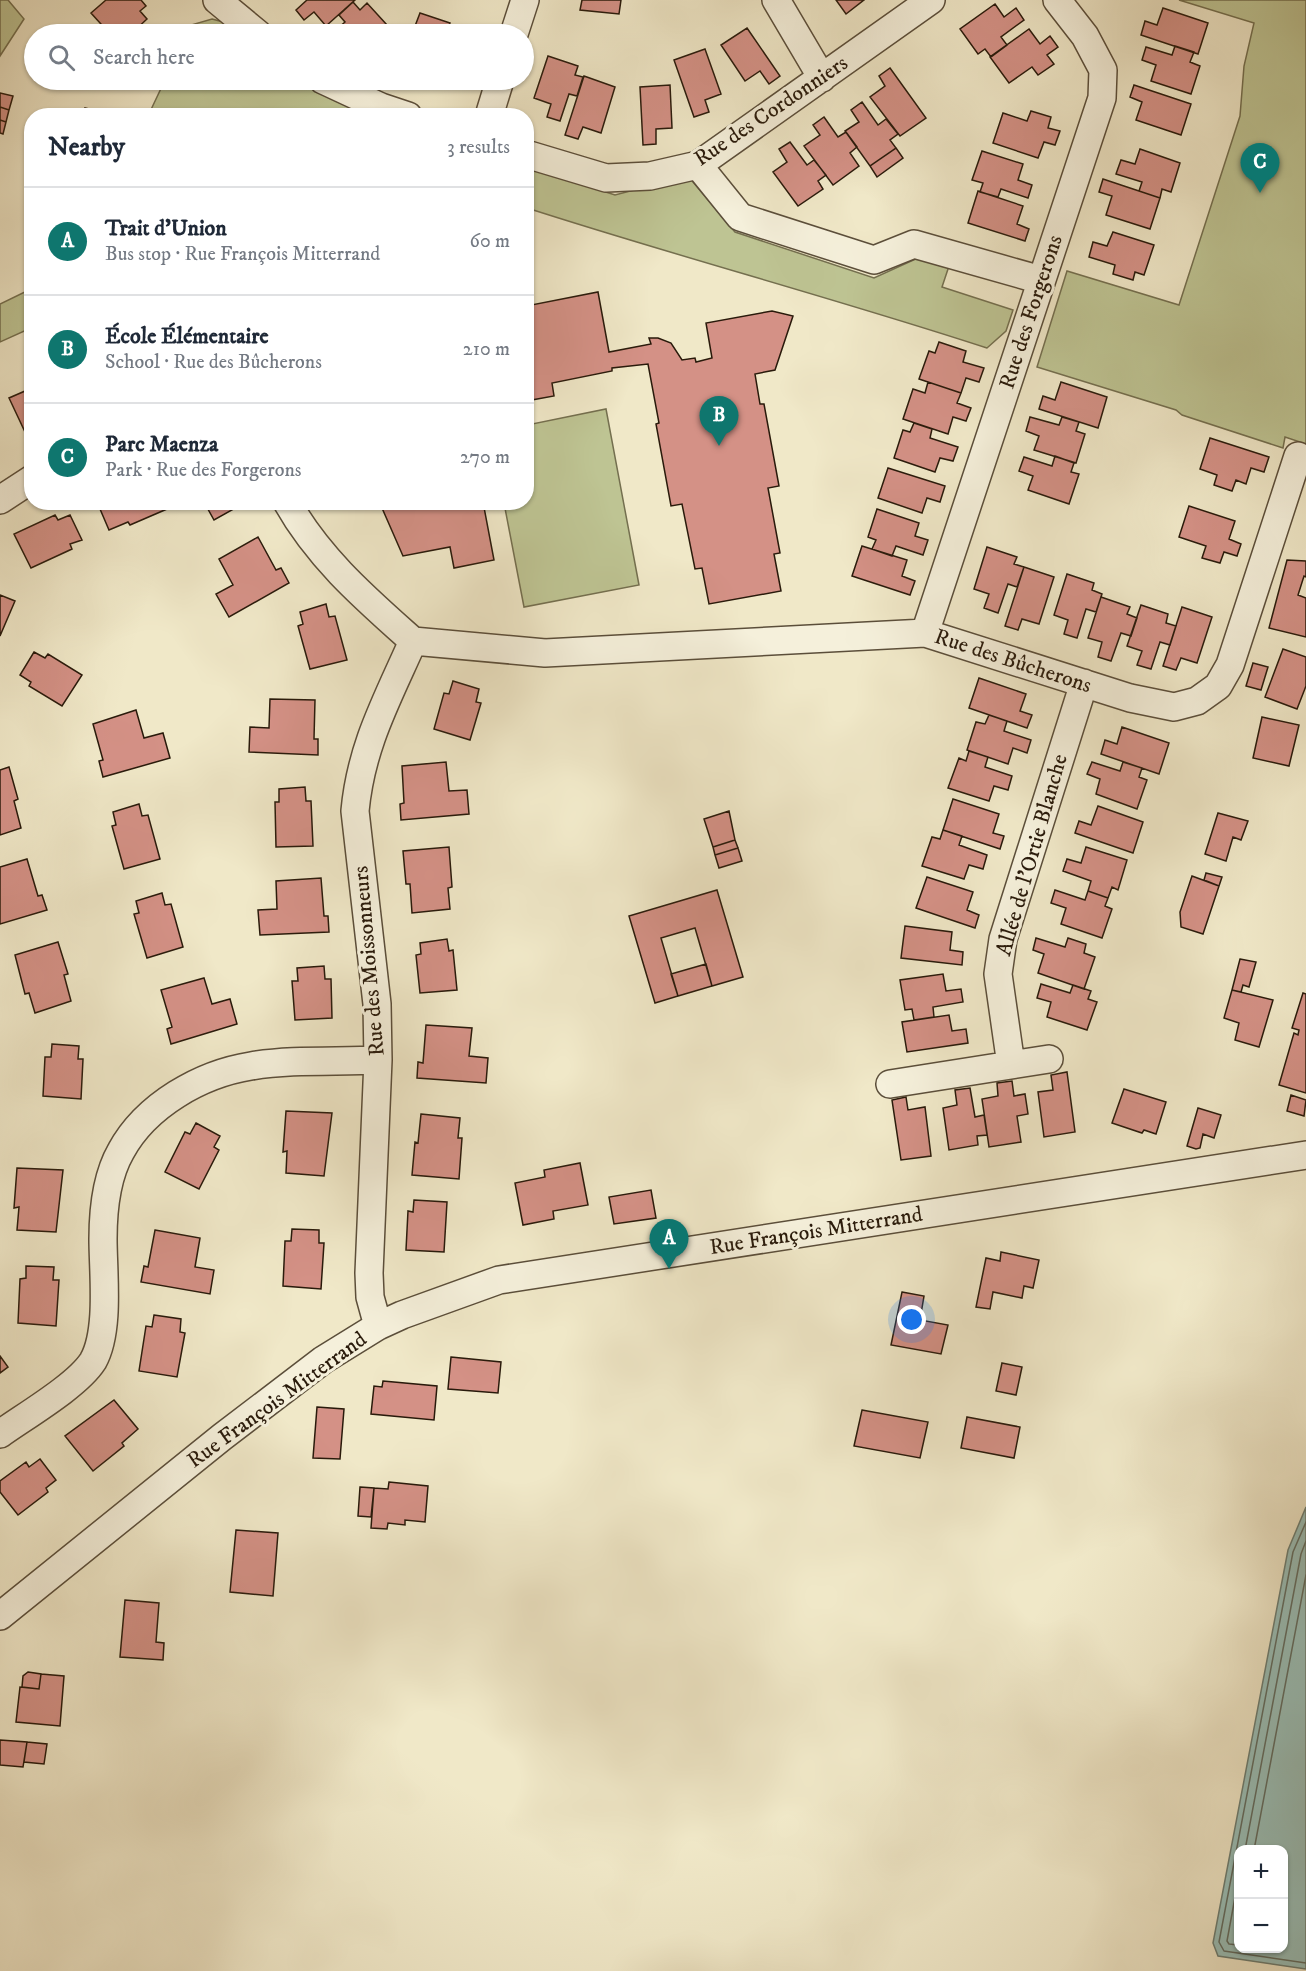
<!DOCTYPE html>
<meta charset="utf-8">
<style>
:root{--surface:#fff;--page:#f6f6f7;--text:#1f2937;--muted:#747a83;--line:#e0e1e3;--accent:#0f766e}
body{margin:0;font-family:"IM FELL DW Pica",serif;background:var(--page);color:var(--text)}
.controls{position:absolute;right:18px;bottom:18px;display:grid;overflow:hidden;border-radius:12px;box-shadow:0 2px 4px #0004}
.controls button{width:54px;height:54px;display:grid;place-items:center;padding:0;border:0;border-bottom:2px solid var(--line);background:var(--surface);color:var(--text);font:30px sans-serif}
.you{position:absolute;left:912px;top:1320px;width:21px;height:21px;margin:-15px;border:4px solid #fff;border-radius:50%;background:#1a73e8;box-shadow:0 0 0 9px #1a73e833}
.badge{display:grid;place-items:center;width:39px;height:39px;border-radius:50%;background:var(--accent);color:#fff;font-size:20px;font-weight:700}
.pin{position:absolute;translate:-50% -50px;filter:drop-shadow(0 2px 3px #0008)}
.pin::after{content:'';position:absolute;top:32px;width:21px;height:18px;background:inherit;clip-path:polygon(0 0,100% 0,50% 100%)}
.list{margin:0;padding:0;list-style:none}
h2{display:flex;justify-content:space-between;align-items:center;height:78px;margin:0;padding:0 24px;font-size:26px}
h2 small{font-size:20px;font-weight:400;color:var(--muted)}
.list li{display:grid;grid-template-columns:39px 1fr auto;gap:18px;align-items:center;box-sizing:border-box;height:108px;padding:0 24px;border-top:2px solid var(--line)}
.list b{display:block;font-size:22px;white-space:nowrap}
.list p{margin:0;font-size:20px;white-space:nowrap;color:var(--muted)}
.list em{font-size:20px;font-style:normal;color:var(--muted)}
.icon{flex:none;width:33px;height:33px;fill:none;stroke:currentColor;stroke-width:2;stroke-linecap:round;stroke-linejoin:round}
.map{position:relative;flex:none;width:1306px;height:1971px;overflow:hidden}
.search{position:absolute;background:var(--surface);box-shadow:0 2px 4px #0004;left:24px;top:24px;width:510px;height:66px;display:flex;align-items:center;gap:15px;box-sizing:border-box;padding:0 21px;border-radius:33px;color:var(--muted);font-size:22px}
.panel{position:absolute;background:var(--surface);box-shadow:0 2px 4px #0004;left:24px;top:108px;width:510px;height:402px;border-radius:24px}
.map>svg:first-child{display:block}
</style>
<div class="map">
<svg width="1306" height="1971" viewBox="0 0 1306 1971">
<rect width="100%" height="100%" fill="#f0e8c8"/>
<filter id="stains"><feTurbulence type="fractalNoise" baseFrequency=".00333" numOctaves="4"/><feColorMatrix values="0 0 0 0 .2 0 0 0 0 .09 0 0 0 0 .02 0 0 0 .5 -.17"/></filter>
<radialGradient id="worn" r=".72"><stop offset=".6" stop-color="#630" stop-opacity="0"/><stop offset="1" stop-color="#630" stop-opacity=".3"/></radialGradient>
<path fill="#bec493" stroke="#746f4f" stroke-width="1.5" d="M0 0H8L24 19 0 56Z
M1179 0H1306V444L1285 437 1283 448 1182 415 1176 410 1037 367 1067 271 1179 305 1240 116 1244 66 1254 23Z
M212 19 227 23 241 34H200L191 25Z
M165 80H301L317 91 368 116H148Z
M527 167 615 195 688 176 735 232 874 278 920 257 950 263 942 287 1013 310 1006 331 987 348C834 298 679 257 527 208Z
M31 289V328L0 342V304Z
M606 409 639 585 524 607 504 503 526 502 527 425Z"/>
<path fill="#9ac0b9" stroke="#6d7e73" stroke-width="1.5" fill-rule="evenodd" d="M1306 1507V1969L1218 1956 1213 1943 1288 1550ZM1238 1850H1284V1948H1238Z"/>
<g fill="none" stroke-linecap="round" stroke-linejoin="round">
<path stroke="#626d62" stroke-width="1.5" d="M1306 1522 1293 1552 1219 1942 1224 1951 1306 1963
M1245 1850 1301 1554 1306 1541
M1254 1850 1306 1575
M1238 1881 1227 1941 1229 1944 1238 1945"/>
</g>
<path fill="#d49186" stroke="#291a0b" stroke-width="1.5" d="M106 0H141L146 6 140 11 147 19 133 32 126 25 114 34H110L91 13Z
M307 0H355L326 26 314 12 304 20 296 10Z
M582 0H621L619 14 580 10Z
M836 0H864L846 14Z
M353 2 360 10 367 3 387 25 377 34H331L345 22 339 15Z
M995 4 1004 17 1016 8 1024 20 1001 37 1007 45 991 57 985 49 978 54 960 29Z
M1163 8 1208 23 1198 54 1141 35 1145 21 1157 25Z
M420 13 450 23 446 34H412Z
M460 27 482 34H457Z
M747 28 780 76 769 84 760 71 745 81 721 45Z
M1029 29 1040 44 1050 36 1058 47 1047 55 1054 64 1038 75 1032 67 1009 83 990 57Z
M1175 46 1194 52 1190 62 1200 66 1191 94 1151 81 1156 65 1142 60 1146 47 1172 55Z
M705 49 721 94 705 100 709 112 694 117 674 60Z
M548 56 578 66 575 75 583 77 577 96 569 94 560 121 547 117 551 104 534 98Z
M890 68 926 118 900 136 870 97 885 86 879 76Z
M584 76 615 87 601 133 583 127 578 139 565 135Z
M443 80H458L455 88 442 83Z
M670 85 672 128 656 129V144L643 145 640 87Z
M1134 85 1191 104 1181 135 1136 120 1142 102 1130 97Z
M0 93 13 96 9 110 0 107Z
M862 102 878 125 886 119 898 134 890 140 896 148 870 166 845 131 859 122 851 110Z
M0 107 9 110 6 122 0 120Z
M85 108 118 116H83Z
M1031 111 1051 117 1048 128 1060 131 1055 145 1044 142 1038 158 993 143 1003 113 1027 121Z
M824 117 838 137 846 132 857 147 850 153 859 166 833 185 804 146 820 135 813 125Z
M0 120 6 122 3 134 0 133Z
M790 142 807 165 814 160 826 175 818 181 823 189 798 206 773 172 787 162 779 149Z
M896 148 903 158 877 177 870 166Z
M1140 149 1180 163 1171 192 1162 189 1160 198 1139 191 1142 182 1116 174 1121 160 1135 164Z
M982 151 1023 164 1018 180 1032 185 1028 198 1001 189 998 197 980 192 983 183 972 180Z
M1103 179 1160 198 1150 229 1106 215 1112 196 1099 192Z
M978 191 1023 206 1017 224 1029 229 1025 241 968 223Z
M28 197 32 198V213L25 211Z
M1113 232 1154 245 1144 275 1135 272 1133 280 1113 274 1115 265 1089 257 1093 242 1107 246Z
M598 292 609 352 651 344 649 338H658L671 343 682 360 695 358 696 362 712 358 706 323 772 311 793 316 775 370 755 374 760 404H764L779 486 768 488 780 553 774 554 781 591 709 604 702 568 695 569 682 504 671 506 656 424 659 423 648 364 612 368V371L552 383 554 396 526 401V306Z
M939 342 966 351 963 362 984 368 979 382 966 378 961 393 919 379 929 351 935 353Z
M928 382 961 393 957 403 971 408 966 421 953 417 948 434 903 419 913 389 925 393Z
M1061 382 1107 397 1098 428 1039 409 1043 396 1055 400Z
M32 388V432L26 434 9 398Z
M1030 417 1059 425 1062 417 1079 422 1076 431 1085 434 1076 463 1034 450 1039 436 1026 431Z
M914 423 932 429 930 438 958 447 953 461 940 458 935 472 894 458 903 430 910 432Z
M1210 438 1269 457 1264 472 1251 468 1246 484 1236 480 1232 491 1214 485 1217 475 1200 469Z
M1055 456 1074 463 1071 472 1079 474 1069 504 1028 490 1033 476 1019 471 1024 457 1052 466Z
M888 468 945 486 940 502 927 498 922 513 878 498Z
M97 502H164L167 509 130 525 128 522 109 530Z
M204 502H246L214 520Z
M391 502H483L494 560 454 568 450 547 403 556 382 508Z
M1189 506 1235 521 1229 539 1241 544 1237 556 1224 552 1220 563 1202 558 1206 546 1179 537Z
M877 509 919 523 915 536 928 540 923 555 896 546 892 556 872 549 876 540 868 537Z
M55 515 58 520 70 515 82 540 70 544 72 549 31 568 14 534Z
M258 537 276 570 281 568 289 583 229 617 216 594 233 585 219 559Z
M862 546 907 560 902 576 915 581 910 595 852 576Z
M987 547 1017 557 1014 564 1024 567 1017 587 1008 584 998 613 984 608 989 594 974 589Z
M1287 560 1306 561V577L1304 576 1298 595 1306 598V637L1269 628Z
M1024 567 1054 577 1039 624 1022 619 1018 630 1005 626Z
M1067 574 1094 583 1092 590 1102 594 1096 612 1086 609 1077 638 1064 634 1068 620 1054 615Z
M0 595 15 601 0 636Z
M1101 597 1130 607 1127 614 1137 618 1131 636 1121 633 1111 661 1098 657 1102 642 1088 638Z
M326 604 329 617 335 616 347 660 310 669 298 626 303 624 300 612Z
M1141 605 1168 614 1166 623 1176 626 1170 645 1160 642 1151 669 1137 665 1142 651 1127 646Z
M1182 607 1212 617 1197 663 1181 658 1176 670 1163 666Z
M1283 649 1306 657V686L1297 709 1265 697Z
M34 652 45 658 48 654 82 675 62 706 29 686 31 682 20 675Z
M1253 663 1268 667 1261 690 1246 686Z
M979 678 1026 694 1020 711 1032 715 1027 728 969 708Z
M453 681 479 689 476 702 481 703 470 740 434 729 444 693 449 694Z
M270 699 315 700 314 739H318V755L249 752 250 727 269 728Z
M136 710 144 738 163 733 170 758 103 777 99 761 103 760 93 724Z
M989 715 1007 721 1004 731 1031 740 1027 753 1013 748 1008 764 967 750 976 722 985 724Z
M1262 717 1299 725 1289 766 1253 758Z
M1122 727 1169 743 1159 774 1101 754 1105 740 1117 744Z
M969 751 988 757 985 767 1012 776 1008 790 994 786 989 801 948 788 959 758 966 761Z
M446 762 449 791 467 790 469 814 401 820 400 804 404 803 402 766Z
M1092 762 1120 771 1123 762 1142 768 1139 777 1147 780 1137 809 1096 794 1100 779 1087 774Z
M9 767 18 799 14 801 21 828 0 835V770Z
M305 787 306 801H311L313 846 276 847 275 802H279V789Z
M953 799 999 814 993 833 1004 836 1000 849 943 830Z
M139 804 142 816 148 815 160 859 124 869 112 826 116 825 113 812Z
M1098 806 1143 822 1133 853 1075 833 1079 821 1091 825Z
M729 811 735 840 713 847 704 819Z
M1218 813 1248 821 1241 840 1233 837 1226 861 1205 854Z
M943 830 962 836 959 845 987 855 983 869 969 865 964 879 922 866 932 837 940 839Z
M735 840 738 848 715 855 713 847Z
M449 847 452 887 448 888 450 909 412 913 410 884H406L403 851Z
M1086 847 1127 860 1118 890 1112 887 1108 898 1088 891 1091 881 1063 871 1067 859 1081 863Z
M738 848 742 861 719 868 715 855Z
M27 859 38 896 42 895 47 910 0 924V867Z
M1206 873 1222 877 1219 886 1204 880Z
M1192 876 1219 886 1203 934 1181 927 1180 912Z
M927 877 973 892 967 910 979 915 975 928 916 908Z
M321 878 324 916H328L329 932 260 935 258 910 277 909 276 881Z
M717 890 743 977 712 986 695 928 661 938 678 996 655 1003 629 916Z
M1055 890 1085 900 1088 891 1108 898 1105 906 1112 909 1102 938 1061 924 1066 908 1051 903Z
M162 893 165 905 171 904 183 947 147 958 134 914 139 913 136 901Z
M905 926 952 932 950 950 963 952 962 965 901 958Z
M1036 938 1065 947 1068 938 1086 944 1084 953 1095 957 1084 989 1038 973 1044 954 1033 950Z
M447 939 449 951 453 950 457 990 420 993 416 955 421 954 420 943Z
M58 942 68 974 64 975 71 1001 35 1013 29 993 25 994 15 955Z
M1240 959 1256 962 1249 987 1243 985 1241 992 1232 990Z
M706 964 712 986 678 996 671 974Z
M324 966 325 979H331L332 1018 295 1020 292 981H298L297 968Z
M943 974 946 991 961 989 963 1002 933 1007 934 1017 914 1020 912 1009 905 1010 900 980Z
M204 978 212 1004 230 999 237 1024 171 1044 167 1029 172 1027 161 990Z
M1041 984 1070 993 1073 985 1091 991 1088 999 1097 1002 1087 1030 1047 1017 1051 1002 1037 998Z
M1232 990 1273 1000 1259 1047 1235 1040 1239 1023 1224 1018Z
M1303 993 1306 994V1093L1279 1085 1294 1033 1298 1035 1299 1030 1292 1028Z
M949 1015 952 1031 966 1029 968 1043 907 1052 902 1022Z
M426 1025 472 1028 469 1056 488 1058 486 1083 417 1078 418 1062 423 1063Z
M52 1044 79 1046 78 1059H83L81 1099 43 1096 45 1057H51Z
M1067 1072 1075 1132 1044 1137 1038 1092 1053 1090 1051 1075Z
M1012 1081 1014 1096 1025 1094 1028 1114 1017 1116 1021 1142 989 1147 982 1099 998 1096 997 1083Z
M970 1088 975 1117 984 1115 987 1135 977 1136 978 1145 949 1150 943 1108 957 1105 955 1090Z
M1124 1089 1166 1102 1156 1134 1144 1130 1142 1133 1112 1123Z
M1291 1095 1306 1100 1304 1116 1287 1111Z
M906 1097 908 1110 925 1107 931 1156 901 1160 892 1100Z
M1198 1108 1221 1115 1214 1138 1203 1134 1200 1148 1196 1149 1187 1146Z
M286 1111 332 1113 324 1176 286 1173 287 1151 283 1152Z
M421 1114 460 1118 458 1138H462L459 1179 412 1175 415 1142 418 1143Z
M196 1123 220 1136 214 1147 219 1150 199 1189 165 1172 185 1132 190 1134Z
M580 1163 588 1205 553 1211 554 1219 523 1225 515 1183 545 1177 544 1170Z
M17 1168 63 1170 56 1232 17 1230 19 1207 14 1208Z
M651 1190 656 1218 614 1224 609 1197Z
M414 1200 447 1202 444 1252 406 1250 408 1211 413 1212Z
M292 1229 319 1230V1243H324L321 1289 283 1286 285 1241H291Z
M155 1230 200 1238 195 1267 214 1270 210 1294 141 1282 144 1266 148 1267Z
M1001 1252 1039 1260 1033 1288 1024 1286 1022 1298 993 1292 990 1309 976 1307 986 1258 1000 1261Z
M26 1266 54 1267 53 1280H59L56 1326 18 1323 20 1279 26 1278Z
M902 1292 924 1296 920 1320 948 1325 941 1354 891 1345Z
M154 1315 181 1319 180 1332 185 1333 177 1377 139 1371 146 1326 152 1327Z
M0 1356 8 1367 0 1373Z
M451 1357 501 1362 498 1393 448 1389Z
M1002 1363 1022 1367 1016 1395 996 1391Z
M383 1381 437 1386 434 1420 371 1414 374 1386 382 1387Z
M114 1400 138 1429 122 1443 124 1446 93 1471 65 1436Z
M317 1407 344 1409 340 1459 313 1458Z
M862 1410 928 1422 920 1458 854 1446Z
M967 1417 1020 1427 1014 1458 961 1448Z
M40 1459 56 1480 46 1488 48 1492 18 1515 0 1492V1481L26 1462 29 1467Z
M389 1482 428 1486 425 1522 405 1520V1525L388 1523 387 1529 371 1528 374 1488 388 1489Z
M360 1487 374 1488 371 1517 358 1516Z
M236 1530 278 1533 273 1596 230 1592Z
M125 1600 159 1603 156 1642 164 1643 163 1660 120 1657Z
M28 1672 41 1674 39 1689 22 1687 23 1676Z
M41 1674 64 1676 60 1726 16 1722 20 1687 39 1689Z
M0 1740 27 1742 23 1767 0 1765Z
M27 1742 47 1744 44 1764 24 1762Z"/>
<g fill="none" stroke-linecap="round" stroke-linejoin="round">
<defs>
<path id="minor" d="M217 0 258 34
M776 0 822 78
M514 34 525 0
M323 80 381 107 408 116
M489 116 500 80
M526 154 606 178 650 176 698 165 931 0
M698 165 740 217 874 260 914 244 1041 280
M0 500 32 479
M287 502C319 559 366 599 413 641
M925 633 1102 98 1103 70 1085 36 1057 0
M413 641 545 653 925 633 1130 698 1174 707 1197 701 1218 686 1230 665 1298 456
M1011 1065 998 974 1003 939 1084 683
M890 1084 1049 1059
M378 1326 370 1297 369 1273 378 1060 377 1004 355 811C361 746 387 700 413 641
M0 1434C25 1416 77 1386 93 1361 110 1331 103 1273 103 1239 103 1209 106 1177 121 1151 146 1105 201 1074 251 1066 292 1059 337 1062 378 1060
M0 1616 222 1437 323 1360 378 1326 402 1315 499 1280 1306 1155"/>
</defs>
<use href="#minor" stroke="#5b4e3a" stroke-width="30"/>
<use href="#minor" stroke="#f5f0db" stroke-width="27"/>
</g>
<g text-anchor="middle" dominant-baseline="central" stroke-width="6" stroke-linejoin="round" paint-order="stroke">
<g font-size="22" fill="#291a0b" stroke="#f5f0db">
<text transform="translate(771 111) rotate(-34)">Rue des Cordonniers</text>
<text transform="translate(1031 312) rotate(-72)">Rue des Forgerons</text>
<text transform="translate(1013 661) rotate(18)">Rue des Bûcherons</text>
<text transform="translate(1032 855) rotate(-74)">Allée de l'Ortie Blanche</text>
<text transform="translate(369 961) rotate(-95)">Rue des Moissonneurs</text>
<text transform="translate(816 1231) rotate(-9)">Rue François Mitterrand</text>
<text transform="translate(277 1400) rotate(-36)">Rue François Mitterrand</text>
</g>
</g>
<rect width="100%" height="100%" filter="url(#stains)"/>
<rect width="100%" height="100%" fill="url(#worn)"/>
</svg>
<div class="controls">
<button>+</button>
<button>−</button>
</div>
<div class="you"></div>
<div class="pin badge" style="left:669px;top:1269px">A</div>
<div class="pin badge" style="left:719px;top:446px">B</div>
<div class="pin badge" style="left:1260px;top:193px">C</div>
<div class="search"><svg class="icon" aria-label="search" viewBox="0 0 24 24"><circle cx="10" cy="10" r="6"/><path d="M15 15l6 6"/></svg>Search here</div>
<section class="panel">
<h2>Nearby<small>3 results</small></h2>
<ul class="list">
<li><span class="badge">A</span><div><b>Trait d'Union</b><p>Bus stop · Rue François Mitterrand</p></div><em>60 m</em></li>
<li><span class="badge">B</span><div><b>École Élémentaire</b><p>School · Rue des Bûcherons</p></div><em>210 m</em></li>
<li><span class="badge">C</span><div><b>Parc Maenza</b><p>Park · Rue des Forgerons</p></div><em>270 m</em></li>
</ul>
</section>
</div>
